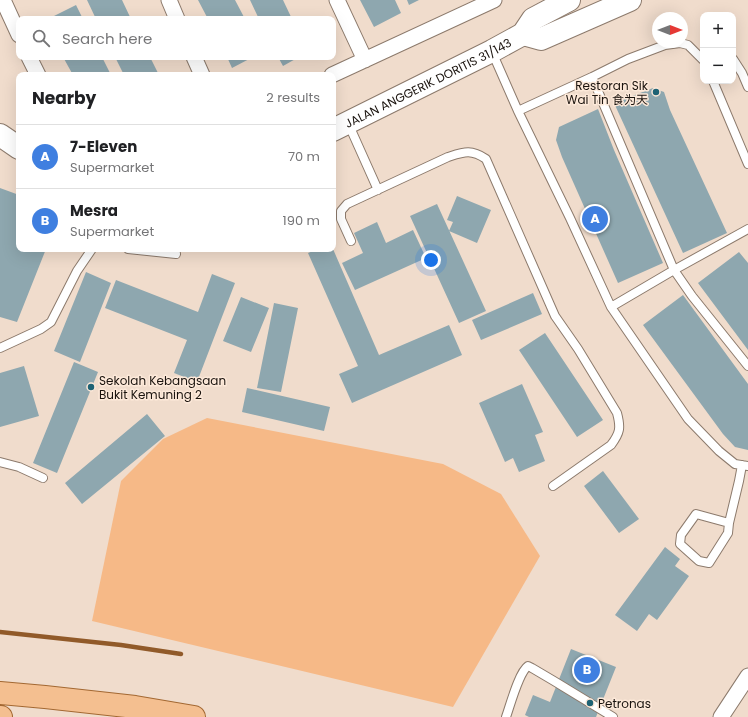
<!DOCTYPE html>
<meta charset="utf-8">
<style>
:root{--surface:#fff;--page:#f2f2f2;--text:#202124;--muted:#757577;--line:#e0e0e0;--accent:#1e6274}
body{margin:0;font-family:Poppins,"Noto Sans SC",sans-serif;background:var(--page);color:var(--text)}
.controls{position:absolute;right:12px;top:12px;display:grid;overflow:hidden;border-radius:8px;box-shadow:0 4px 16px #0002}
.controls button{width:36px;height:36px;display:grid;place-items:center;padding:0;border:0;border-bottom:1px solid var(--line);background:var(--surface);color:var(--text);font:20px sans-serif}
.compass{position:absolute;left:652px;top:12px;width:36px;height:36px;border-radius:50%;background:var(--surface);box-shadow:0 4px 16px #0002;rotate:90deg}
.you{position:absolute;left:431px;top:260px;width:14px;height:14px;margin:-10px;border:3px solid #fff;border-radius:50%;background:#1a73e8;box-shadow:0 0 0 6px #1a73e833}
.badge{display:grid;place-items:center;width:26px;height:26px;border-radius:50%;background:var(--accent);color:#fff;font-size:13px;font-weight:700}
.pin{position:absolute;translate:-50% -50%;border:2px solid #fff;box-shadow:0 1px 4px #0006}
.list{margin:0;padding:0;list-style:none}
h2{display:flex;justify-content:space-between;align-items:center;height:52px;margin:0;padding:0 16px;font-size:17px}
h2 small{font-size:13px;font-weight:400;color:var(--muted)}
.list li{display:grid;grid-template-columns:26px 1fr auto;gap:12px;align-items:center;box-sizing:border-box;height:64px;padding:0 16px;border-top:1px solid var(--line)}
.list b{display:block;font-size:15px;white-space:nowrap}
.list p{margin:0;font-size:13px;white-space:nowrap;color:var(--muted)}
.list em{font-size:13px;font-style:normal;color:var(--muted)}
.icon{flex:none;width:22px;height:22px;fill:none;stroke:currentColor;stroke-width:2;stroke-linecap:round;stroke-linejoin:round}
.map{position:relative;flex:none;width:748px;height:717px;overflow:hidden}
.search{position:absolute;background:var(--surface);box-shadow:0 4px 16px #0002;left:16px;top:16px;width:320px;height:44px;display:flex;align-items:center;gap:10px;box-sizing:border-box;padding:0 14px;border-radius:8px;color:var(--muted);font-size:15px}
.panel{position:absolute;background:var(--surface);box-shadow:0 4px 16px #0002;left:16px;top:72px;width:320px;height:180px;border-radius:8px}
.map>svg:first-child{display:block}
</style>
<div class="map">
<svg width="748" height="717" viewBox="0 0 748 717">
<rect width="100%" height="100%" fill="#f0dccc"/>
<path fill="#f6b987" d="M207 418 443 464 501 494 540 556 453 707 92 621 121 481 163 439Z"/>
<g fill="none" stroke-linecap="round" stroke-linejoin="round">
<path stroke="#915a29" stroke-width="4.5" d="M0 632 121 645 181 654"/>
</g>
<path fill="#8ea7af" d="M87 0H122L131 19H96Z
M198 0H235L245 19H208Z
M250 0H283L292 19H259Z
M360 0H395L401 13 374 27Z
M407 0H419L409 5Z
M76 5 83 19H48Z
M63 57H102L111 75H73Z
M115 57H150L159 75H124Z
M227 57H253L232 68Z
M278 57H299L283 66Z
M653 88 664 92 670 110 727 233 683 253 614 103Z
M598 109 614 150 663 263 618 283 562 157 556 140 559 127Z
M0 188 19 195V249H46L17 322 0 317Z
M457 196 491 210 477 243 449 231 453 222 447 220Z
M437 204 486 311 459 323 410 216Z
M377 222 386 243 413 230 426 258 355 290 342 263 363 253 354 233Z
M318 249H333L379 355 449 325 462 355 352 403 339 374 358 366 308 253Z
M739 252 748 263V350L698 283Z
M86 272 111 283 80 362 54 351Z
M212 274 235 283 197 382 174 373 187 340 105 308 116 280 198 312Z
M533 293 542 314 481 340 472 320Z
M683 295 748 384V450L735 447 723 434 643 325Z
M241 297 269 308 251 352 223 341Z
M274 303 298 308 281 392 257 388Z
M545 333 603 420 577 437 519 350Z
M74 362 98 372 57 473 33 463Z
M24 366 39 416 0 427V373Z
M522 384 543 432 535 435 545 461 519 472 513 458 505 462 479 403Z
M247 388 330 407 324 431 242 412Z
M147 414 165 436 82 504 65 483Z
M603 471 639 519 619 533 584 486Z
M665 547 680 559 675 566 689 576 657 620 649 614 637 631 615 615Z
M571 649 616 667 596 717H529L525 715 533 695 550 702Z"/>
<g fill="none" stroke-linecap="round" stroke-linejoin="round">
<defs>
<path id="lane" d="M492 52 518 111 570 218 611 307 688 419 719 451 735 464 748 466
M733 59 742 73 748 87
M592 77 674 270 692 296 748 366
M713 81 748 164
M518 111 592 77 628 59 665 45 680 43 688 45 703 60
M348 123 378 190
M351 241 341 219V211L347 204 448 157C464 152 471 149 486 159L555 316 578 349 617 413C621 428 620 433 611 445L553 486
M128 249 176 254
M611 307 674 270 748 229
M0 348 41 329 51 322 77 271 92 249
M0 462 19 467 43 478
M729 523 696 514 681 535 680 544 699 561 709 563 728 533 729 523 739 481 742 465
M506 717C510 706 519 672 528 666L532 668 554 681 613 717"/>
<path id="street" d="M3 0 19 35
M169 0 177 19
M337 0 365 60
M29 57 38 75
M194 57 202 75
M332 75 494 0
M721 717 748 676"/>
<g id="secondary">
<path d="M523 34 541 39 630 0"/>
<path id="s1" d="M333 130 492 51 523 34 533 19 569 0"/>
<path d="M0 135 19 148"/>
</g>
<path id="primary" d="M0 693 45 697 135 707 194 717
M0 717H1"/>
</defs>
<use href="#lane" stroke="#8c7a6c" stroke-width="10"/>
<use href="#street" stroke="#8c7a6c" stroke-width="17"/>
<use href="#secondary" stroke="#8c7a6c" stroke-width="24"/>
<use href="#primary" stroke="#a36832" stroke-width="24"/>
<use href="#lane" stroke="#fff" stroke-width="8"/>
<use href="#street" stroke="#fff" stroke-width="15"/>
<use href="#secondary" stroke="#fff" stroke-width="22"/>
<use href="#primary" stroke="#f4bf90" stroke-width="22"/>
</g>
<g fill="#1e6274" stroke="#fde9d9" stroke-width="1.5">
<circle cx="656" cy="92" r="4"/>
<circle cx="91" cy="387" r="4"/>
<circle cx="590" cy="703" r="4"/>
</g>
<g text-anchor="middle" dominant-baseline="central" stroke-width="3" stroke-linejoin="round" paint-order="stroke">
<g font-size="12" fill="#1a130e" stroke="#fde9d9">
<text stroke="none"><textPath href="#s1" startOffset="106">JALAN ANGGERIK DORITIS 31/143</textPath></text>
</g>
<g font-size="12" fill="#1a130e" stroke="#fde9d9" text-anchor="start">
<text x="648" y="85" text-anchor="end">Restoran Sik<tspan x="648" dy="14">Wai Tin 食为天</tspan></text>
<text x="99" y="380">Sekolah Kebangsaan<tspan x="99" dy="14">Bukit Kemuning 2</tspan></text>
<text x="598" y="703">Petronas</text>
</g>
</g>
</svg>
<div class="controls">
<button>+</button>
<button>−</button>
</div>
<svg class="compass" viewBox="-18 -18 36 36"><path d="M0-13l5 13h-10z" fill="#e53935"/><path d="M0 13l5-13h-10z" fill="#757577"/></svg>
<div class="you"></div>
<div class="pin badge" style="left:595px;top:219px;background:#3f7fe0">A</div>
<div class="pin badge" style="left:587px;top:670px;background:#3f7fe0">B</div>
<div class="search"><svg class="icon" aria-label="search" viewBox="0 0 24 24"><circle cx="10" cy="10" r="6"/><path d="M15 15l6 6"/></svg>Search here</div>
<section class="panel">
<h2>Nearby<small>2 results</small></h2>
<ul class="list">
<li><span class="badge" style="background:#3f7fe0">A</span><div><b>7-Eleven</b><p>Supermarket</p></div><em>70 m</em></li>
<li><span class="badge" style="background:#3f7fe0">B</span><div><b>Mesra</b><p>Supermarket</p></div><em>190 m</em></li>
</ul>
</section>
</div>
